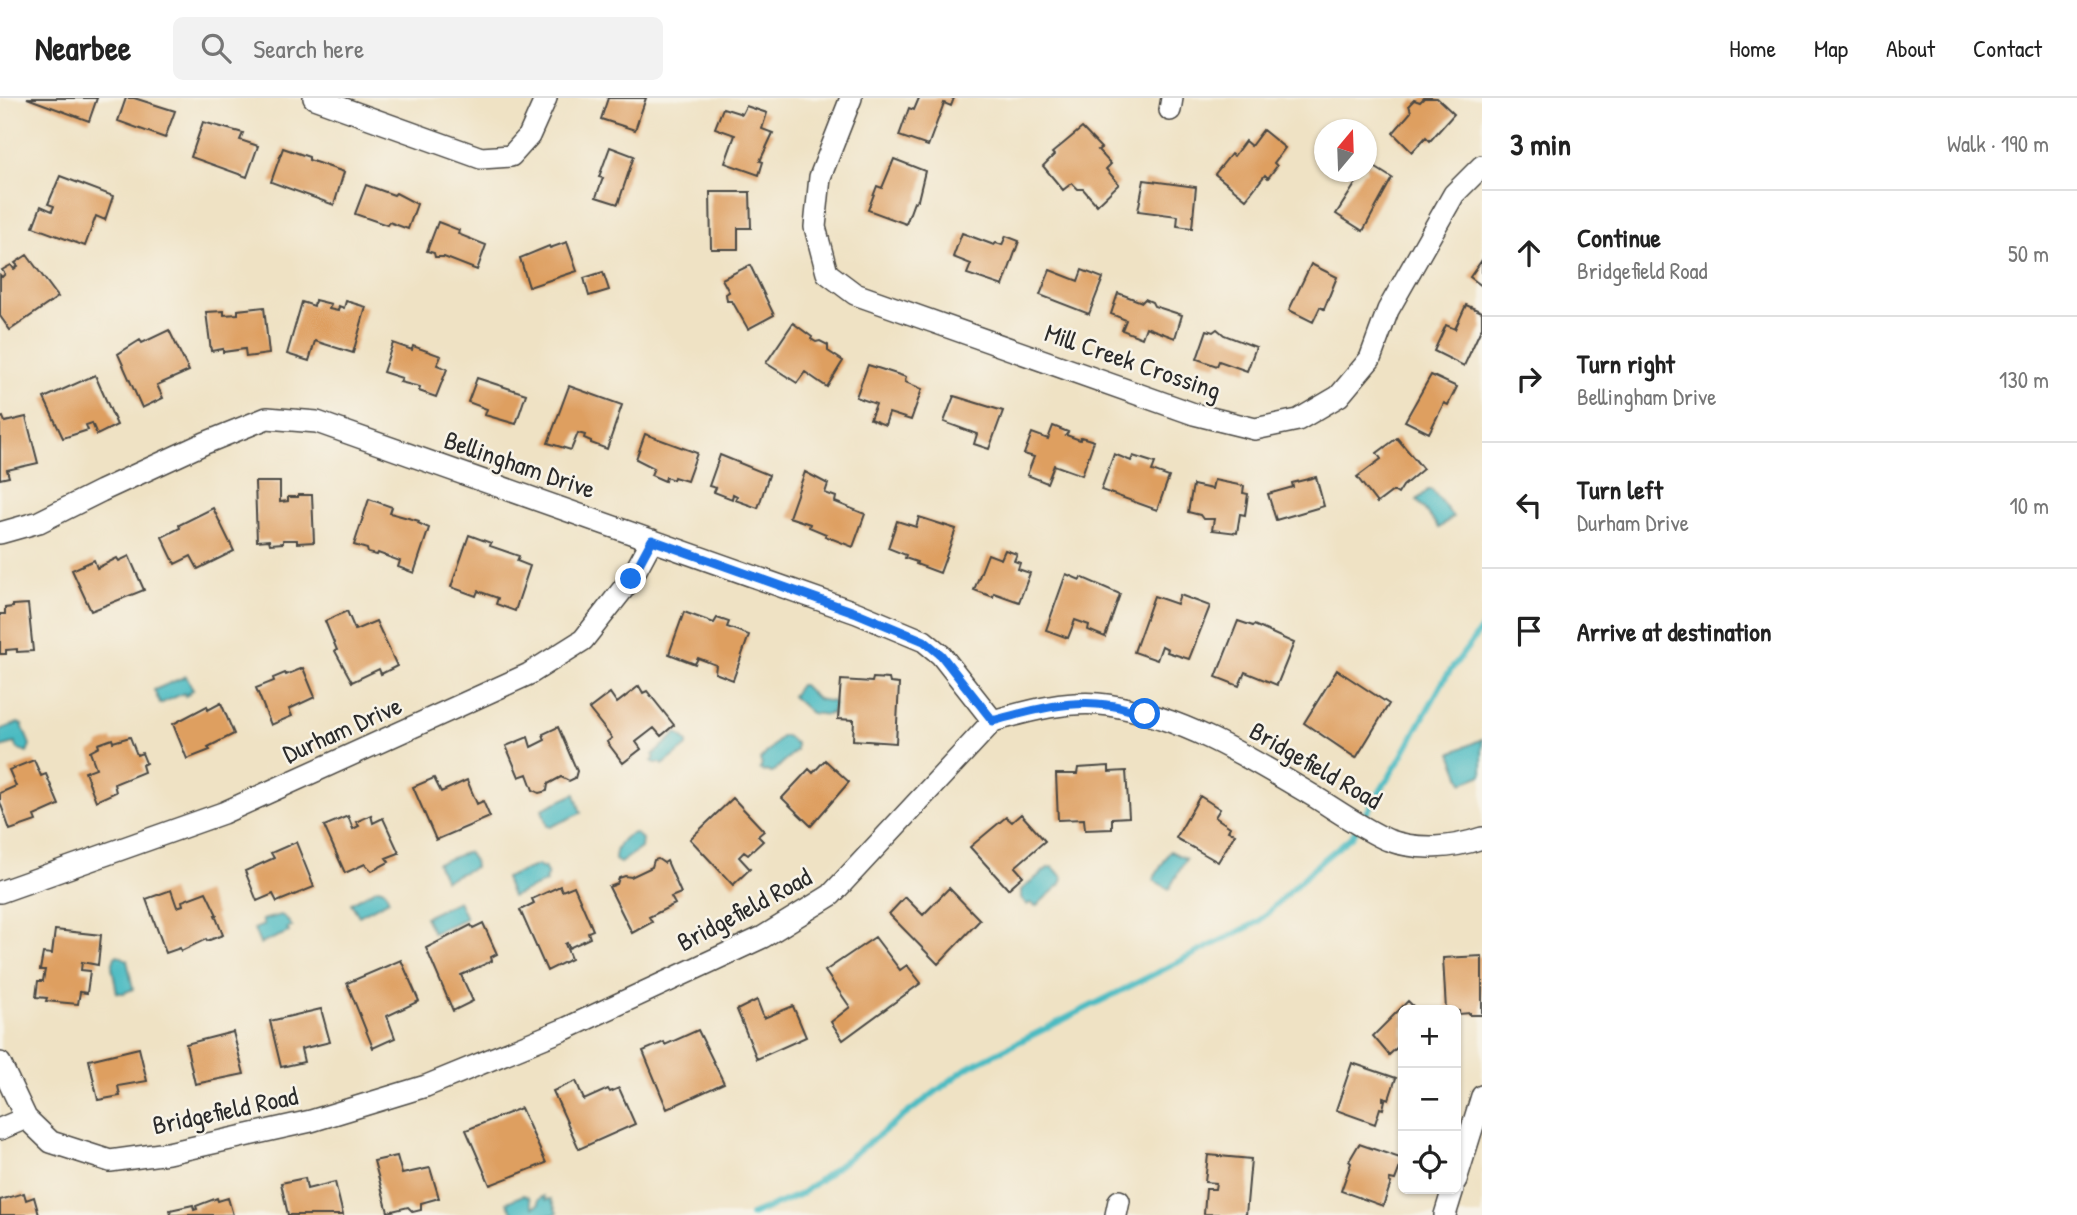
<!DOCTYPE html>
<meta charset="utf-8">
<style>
:root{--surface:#fff;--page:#f2f2f2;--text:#222;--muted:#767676;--line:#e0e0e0}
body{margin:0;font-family:"Patrick Hand",sans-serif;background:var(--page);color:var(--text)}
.controls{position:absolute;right:21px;bottom:21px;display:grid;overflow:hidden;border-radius:10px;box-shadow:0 2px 5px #0004}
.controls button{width:63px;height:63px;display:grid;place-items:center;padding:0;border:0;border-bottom:2px solid var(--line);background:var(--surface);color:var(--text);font:35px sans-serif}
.compass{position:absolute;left:1314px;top:21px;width:63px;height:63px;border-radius:50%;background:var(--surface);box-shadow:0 2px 5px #0004;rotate:19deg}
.stop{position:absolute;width:21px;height:21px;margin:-16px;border:5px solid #1a73e8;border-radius:50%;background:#fff}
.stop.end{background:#1a73e8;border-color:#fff;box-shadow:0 2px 7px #0008}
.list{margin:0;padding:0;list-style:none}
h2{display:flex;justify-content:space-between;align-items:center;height:91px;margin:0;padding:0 28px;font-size:30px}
h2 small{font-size:23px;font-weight:400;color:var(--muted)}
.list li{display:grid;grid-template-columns:46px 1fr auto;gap:21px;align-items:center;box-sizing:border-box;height:126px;padding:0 28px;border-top:2px solid var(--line)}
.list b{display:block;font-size:26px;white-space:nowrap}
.list p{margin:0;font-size:23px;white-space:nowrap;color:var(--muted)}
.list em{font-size:23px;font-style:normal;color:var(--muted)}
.icon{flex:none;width:38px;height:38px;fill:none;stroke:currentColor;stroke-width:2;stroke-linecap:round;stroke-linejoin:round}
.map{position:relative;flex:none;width:1482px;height:1117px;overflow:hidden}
header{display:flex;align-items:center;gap:42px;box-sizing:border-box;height:98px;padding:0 35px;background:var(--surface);border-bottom:2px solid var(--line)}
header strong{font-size:33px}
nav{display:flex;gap:38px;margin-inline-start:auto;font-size:24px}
.search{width:490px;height:63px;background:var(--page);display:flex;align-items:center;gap:18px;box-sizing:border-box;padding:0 24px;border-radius:10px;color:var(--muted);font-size:26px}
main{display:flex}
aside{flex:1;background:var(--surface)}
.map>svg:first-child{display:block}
</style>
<header>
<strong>Nearbee</strong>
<div class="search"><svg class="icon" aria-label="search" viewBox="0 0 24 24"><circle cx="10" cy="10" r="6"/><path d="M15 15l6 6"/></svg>Search here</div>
<nav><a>Home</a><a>Map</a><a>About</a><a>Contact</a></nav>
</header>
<main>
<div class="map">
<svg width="1482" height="1117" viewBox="0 0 1482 1117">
<rect width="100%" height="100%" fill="#f7f3e8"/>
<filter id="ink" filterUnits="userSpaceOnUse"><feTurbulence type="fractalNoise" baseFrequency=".0143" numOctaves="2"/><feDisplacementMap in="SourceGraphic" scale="14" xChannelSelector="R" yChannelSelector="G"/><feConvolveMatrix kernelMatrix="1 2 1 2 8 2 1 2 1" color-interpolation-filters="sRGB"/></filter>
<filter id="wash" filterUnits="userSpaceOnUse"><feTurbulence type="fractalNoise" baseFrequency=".00686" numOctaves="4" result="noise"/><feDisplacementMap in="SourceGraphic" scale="28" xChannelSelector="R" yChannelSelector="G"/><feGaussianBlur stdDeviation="1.57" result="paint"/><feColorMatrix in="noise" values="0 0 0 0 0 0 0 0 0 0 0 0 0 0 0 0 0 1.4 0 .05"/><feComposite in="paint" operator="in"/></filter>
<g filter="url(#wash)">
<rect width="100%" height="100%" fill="#efe2c4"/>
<path fill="#4cbbc2" stroke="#3c7376" stroke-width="2" d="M1428 392H1432L1453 419 1439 430 1417 402Z
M186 578 193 592 188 594 189 596 185 598 184 595 160 606 154 592Z
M800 587H803L817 601 834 604 832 616 829 615 828 617 811 615 792 598Z
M18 625 22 627 30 647 27 654 18 651 15 645 0 649V632Z
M677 635 687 644V648L663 667 661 665H655L652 663 655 660 653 657Z
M782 638H786L796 646V652L772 675 766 673 764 674 760 671 762 667 760 662Z
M1482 641V677L1463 685 1451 655Z
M575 696 581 715 550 729 547 728 542 711Z
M635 735 642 741 641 750 620 765 615 762C615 751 621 738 635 735Z
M1170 753 1186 761 1169 791 1153 782Z
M468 754 474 763 475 769 445 782 437 765Z
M538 767 541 770 544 769 548 778 545 780 546 784 512 799 505 780Z
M1053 769 1063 780 1061 786 1036 808 1030 805 1027 807 1021 800V792L1048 770Z
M378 790 385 792 389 802 359 818 351 805Z
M458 803 466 820 433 835 425 819Z
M281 817 286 820 292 829 287 830 289 834 260 846 254 831 264 827 262 822Z
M118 857 127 862 133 891 124 895H117L112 868 115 859Z
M523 1097 529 1099 533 1109 539 1106 538 1102 544 1098 546 1102 551 1101 557 1115 553 1117H514L507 1104Z"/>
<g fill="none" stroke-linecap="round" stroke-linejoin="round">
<path stroke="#4cbbc2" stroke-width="6" d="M751 1117 801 1096 967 970 1258 824 1317 767 1352 738 1399 663 1445 580 1482 530"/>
</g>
<g id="blocks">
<path fill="#de9f61" d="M27 0H97L89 23Z
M126 0H134L175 13 165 40 118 23Z
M608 0H646L635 32 601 21Z
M919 0H954L951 8 944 5 928 48 899 38 909 10 914 12Z
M1424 0H1437L1454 16 1430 43 1426 39 1412 54 1393 35 1411 14 1409 7 1414 2 1420 4Z
M746 8 767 15 762 31 773 35 760 63 763 64 759 77 725 65 735 37 715 30 723 10 742 16Z
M203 24 243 35 240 42 258 48 247 79 191 59Z
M1082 30 1101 50 1098 52 1111 66 1106 71 1119 86 1097 107 1083 91H1078L1072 85 1063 92 1043 68 1054 57 1052 55Z
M1263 32 1285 50 1274 65 1277 68 1268 80 1265 77 1246 101 1215 76 1231 56 1234 58 1245 43 1251 48Z
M610 49 634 58 618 106 596 99 603 80 599 79Z
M283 50 309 59V62L344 74 334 107 271 84Z
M894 61 925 73 918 102 914 104 906 126 868 112 877 88 882 90Z
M1368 65 1392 80 1363 133 1336 116 1363 74H1366Z
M60 78 113 98 105 122 96 118 85 148 33 129 41 108 52 113 54 108 48 106Z
M1144 82 1196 89 1192 130 1177 128 1178 118 1138 113Z
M366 87 394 97 396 95 417 106 408 131 389 124 387 127 355 116Z
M710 94H750L751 130H738V151H711Z
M438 124 459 132 458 136 486 147 477 172 444 159H435L434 155 427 153Z
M962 135 994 147 996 145 1002 147 1006 138 1019 143 1003 188 967 176 971 166 953 159Z
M567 144 577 173 529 189 520 160 549 148 550 150Z
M27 157 58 199 10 232 0 218V177L2 179 5 176 2 172 11 167 14 171 18 168 15 165Z
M1482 162V188L1470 179Z
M1311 166 1337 179 1324 211 1320 209 1313 224 1289 212Z
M750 167 774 217 748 231 732 203H727L726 196 729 194 722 181Z
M1050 172 1078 183 1082 172 1103 180 1089 216 1040 197Z
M603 174 609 192 589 198 584 180Z
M1118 195 1142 204 1145 201 1152 204 1154 208 1182 217 1175 240 1146 229 1142 240 1122 232 1126 222 1111 216Z
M315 202 331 206 329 211 338 213 339 208 344 210 346 203 366 209 353 255 315 243 309 263 287 256 302 204 314 208Z
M1466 207 1482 214V229L1464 268 1434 253 1446 227 1455 231Z
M264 209 269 256 246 259 245 251 223 254V251L211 253 206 214 224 213V217L238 216V212Z
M793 225 812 239 811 241 816 244 820 243 828 247V253L843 263 827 289 805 274 797 285 766 265Z
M1217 231 1224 237 1256 249 1247 273 1219 263 1217 268 1197 261 1207 232 1213 234Z
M169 232 189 273 157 287 163 300 142 310 118 256 140 242 142 245Z
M393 245 412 252 413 248 441 258 437 267 447 271 436 299 419 293 420 289 400 284 402 280 383 274Z
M868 267 906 279 905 284 922 291 911 322 889 315 885 327 870 321 876 306 856 299Z
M95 277 117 327 97 337 92 325 86 327 88 332 63 340 44 300Z
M1431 277 1457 289 1448 307 1444 305 1429 335 1405 323Z
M477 280 526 296 516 326 485 317 487 311 468 304Z
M569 288 622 307 607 351 591 345V343L584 340 585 337 578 335 571 352 548 345Z
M954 298 1003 313 989 351 974 346 977 336 944 324Z
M3 319 5 324 26 319 38 365 7 372 9 379 0 381V320Z
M1053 328 1068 334 1066 337 1080 342 1081 339 1094 343 1082 377 1054 367 1047 385 1027 377 1034 359 1024 356 1032 335 1048 341Z
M645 336 697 355 687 383 674 379 673 382 666 379 665 383 651 377 654 370 636 361Z
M1397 340 1423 371 1403 388 1398 396 1393 393 1377 405 1357 379 1381 361 1377 355Z
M1114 356 1131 363 1133 358 1155 365 1152 373 1169 379 1157 412 1101 392Z
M720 357 769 377 758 410 735 402 737 398 733 396 732 401 714 394 716 390 709 388Z
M805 374 828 386 825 395 836 399 835 404 865 416 853 449 825 438 826 436 809 429 810 426 789 419Z
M1316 379 1324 408 1276 422 1268 396 1293 389 1292 385Z
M1214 382 1244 388 1243 395 1248 396 1245 417 1240 416 1237 435 1212 432 1214 421H1203L1200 417 1188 414 1193 387 1212 391Z
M255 384H280V404L288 403V399H298V397H312L314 444 297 445V442H283V445L270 446 269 442 257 443Z
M369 401 392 409 390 415 419 423 418 425 429 430 414 475 398 469 400 463 378 455 377 457 368 455 367 451 354 447Z
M213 410 234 453 198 471 191 458 175 466 162 439 180 430 179 427Z
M919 419 956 431 940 475 916 466 917 464 905 460 906 457 888 450 897 423 916 429Z
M469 437 491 445 490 448 519 458 517 463 530 468 515 513 496 506 498 500 478 493 476 498 451 489Z
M1005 452 1017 456 1014 463 1020 465 1018 471 1030 475 1019 504 994 495 993 499 974 492 988 456 1001 461Z
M129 458 144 492 91 513 72 472 94 462 97 470 117 460 119 463Z
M1066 476 1080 482 1081 479 1120 496 1105 539 1088 532 1089 527 1075 522 1068 540 1046 532Z
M1180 497 1210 508 1189 561 1167 554 1168 551 1162 548 1157 562 1134 554 1154 498 1177 506Z
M28 506 33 553 17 554V551L6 552V556H0V516H5V510L13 509V507Z
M347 513 355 532 376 523 397 568 381 576 379 571 352 584 335 553 337 552 325 523Z
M684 514 714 525 717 520 729 524 727 529 749 537 733 582 715 575 716 567 698 560 695 566 669 556Z
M1238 523 1253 528 1254 527 1294 545 1277 587 1245 574 1239 588 1216 579Z
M303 570 315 599 289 611 292 618 271 627 256 590 274 583 273 580 285 575 286 577Z
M1337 572 1389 606 1356 660 1304 625Z
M873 580 889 581 890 585 899 586 896 645 853 642 854 622 838 621 841 582 872 584Z
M639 588 643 595 647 593 674 627 661 638 654 630 636 644 641 651 623 665 607 644 612 640 589 611 610 595 617 605Z
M221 605 234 636 208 649 210 652 187 661 173 626 207 608 208 612Z
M558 629 577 673 575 680 569 683 561 679 548 686 547 693 539 695 533 692 527 676 519 679 506 648 528 639 531 649 545 642 543 636Z
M130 639 137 657 142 655 146 665 142 667 144 674 114 686 116 694 96 703 85 674 96 670 90 654 99 649 98 646 112 641 113 644Z
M34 662 41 678 46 676 59 707 34 718 36 723 10 732 0 704V695L16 688 9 672Z
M825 662 849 684 811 728 782 700 809 671 813 675Z
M1109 668V674L1126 673 1129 719 1112 720V731L1085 732 1084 721 1058 722 1056 676H1077L1078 670Z
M434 680 441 694 467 682 477 706 483 703 490 719 436 742 413 689Z
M1200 698 1220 711 1215 719 1230 729 1228 733 1235 736 1218 764 1176 740Z
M733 700 764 733 758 738 763 743 748 757 744 754 739 759 750 771 733 787 690 741Z
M1021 716 1045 743 1015 769 1023 778 1008 791 970 749 1006 719 1012 724Z
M371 717 373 725 383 720 399 755 386 760 389 764 372 773 365 766 345 775 324 728 348 718 353 731 359 728 356 724Z
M296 744 314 789 277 804 273 796 257 803 245 773 274 760 271 755Z
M658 761 664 765 667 763 681 795 671 799 675 806 649 819 652 824 632 835 609 789 617 786 619 780 625 778 631 779 652 769 654 762Z
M560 788 562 793 574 788 593 832 588 834 590 840 569 850 567 845 565 846 571 861 547 873 520 812 534 805 532 801Z
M949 790 980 822 938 866 889 816 905 799 923 817Z
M171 792 177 809 183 807 182 803 206 794 217 817H215L223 837 207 843 206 841 181 853 180 850 166 855 146 801Z
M483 825 497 856 491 859 492 863 461 877 473 903 453 913 426 850 471 827 473 830Z
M55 832 101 837 98 867 82 864 81 872 90 873 87 895 80 894 78 906 46 903 47 900 36 899 38 883H43L45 872H40L43 855 52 856Z
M875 839 900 872 907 867 921 885 843 942 831 924 850 909 825 873Z
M1482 858V917H1470V915L1459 916V913L1446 912 1443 860Z
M401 862 419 903 387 918 395 940 373 950 347 885Z
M757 902 764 920 793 908 806 939 757 961 737 912Z
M1408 903 1417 912H1403V944L1389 957 1373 938Z
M321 911 330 944 301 951 304 964 281 969 270 923Z
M698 932 724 985 667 1011 643 953 664 944 665 947Z
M233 934 244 976 195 986 186 946Z
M139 950 147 983 118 988 120 998 98 1002 89 962Z
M1352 965 1396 980 1389 1001 1383 999V1002H1385L1383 1011 1380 1010 1375 1026 1336 1012Z
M576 983 584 1002 608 991 610 994 619 990 635 1026 579 1051 553 993Z
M521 1010 546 1065 490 1087 466 1032Z
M1359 1046 1403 1061 1395 1082 1390 1081 1389 1084 1391 1085 1383 1108 1341 1093 1351 1065 1349 1063Z
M1208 1057 1251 1061 1246 1117 1204 1116 1206 1091H1215L1216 1085 1205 1084Z
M397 1058 402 1076 430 1070 439 1100 421 1105V1112L413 1114 408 1109 388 1114 374 1063Z
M305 1080 307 1091 335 1084 343 1117H288L281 1085Z
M24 1095 26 1102 34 1099 39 1117H0V1102Z
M217 1100 218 1103 228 1100 233 1117H171L170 1112 193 1107 194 1112 197 1111 196 1108Z"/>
</g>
</g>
<g filter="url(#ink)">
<use href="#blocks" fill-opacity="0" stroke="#484642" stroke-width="2"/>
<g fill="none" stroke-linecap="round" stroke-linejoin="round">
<defs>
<path id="street" d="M314 0 481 60 511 58 529 38 546 0
M851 0 820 79 815 129 827 175 855 196 1194 316 1255 331 1298 322 1339 298 1370 261 1388 212 1454 96 1482 68
M1170 12 1172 0
M0 435 39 424 101 393 205 345 267 320 317 324 857 515 924 543 941 557 993 623
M0 794 223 715 529 576 583 542 631 481 652 442
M0 965 26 1020 51 1044 110 1063 168 1055 311 1023 426 988 565 931 763 839 831 797 993 623C1028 613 1070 601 1108 607 1184 619 1250 660 1315 699 1336 712 1366 733 1388 742 1418 753 1453 750 1482 740
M0 1031 26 1020
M1456 1082 1482 998
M1116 1117 1119 1103
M1445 1117 1453 1091"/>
</defs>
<use href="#street" stroke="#484642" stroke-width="24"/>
<use href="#street" stroke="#fff" stroke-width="21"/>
</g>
</g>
<g fill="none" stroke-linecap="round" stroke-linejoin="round" filter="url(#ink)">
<path stroke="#1a73e8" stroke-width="9" d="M631 481 652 442 857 515 924 543 941 557 993 623C1029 613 1070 601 1107 607 1120 608 1132 613 1145 616"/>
</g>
<g text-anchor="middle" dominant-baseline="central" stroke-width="5" stroke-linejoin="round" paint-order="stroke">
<g font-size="26" fill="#2b2b2b" stroke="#f7f3e8">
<text transform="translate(1133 263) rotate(19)">Mill Creek Crossing</text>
<text transform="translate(520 366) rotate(19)">Bellingham Drive</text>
<text transform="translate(342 631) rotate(-24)">Durham Drive</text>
<text transform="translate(1316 667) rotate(30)">Bridgefield Road</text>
<text transform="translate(744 811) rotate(-28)">Bridgefield Road</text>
<text transform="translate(225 1012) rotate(-12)">Bridgefield Road</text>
</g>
</g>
</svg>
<div class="controls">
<button>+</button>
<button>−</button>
<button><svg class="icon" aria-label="locate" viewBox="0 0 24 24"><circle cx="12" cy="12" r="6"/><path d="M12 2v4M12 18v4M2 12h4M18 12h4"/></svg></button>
</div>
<svg class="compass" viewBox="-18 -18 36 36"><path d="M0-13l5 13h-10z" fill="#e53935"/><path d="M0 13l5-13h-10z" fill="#767676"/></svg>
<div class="stop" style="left:1145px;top:616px"></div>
<div class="stop end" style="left:631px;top:481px"></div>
</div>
<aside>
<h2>3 min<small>Walk · 190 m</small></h2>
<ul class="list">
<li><svg class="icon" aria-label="ahead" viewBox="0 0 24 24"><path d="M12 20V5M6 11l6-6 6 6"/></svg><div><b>Continue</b><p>Bridgefield Road</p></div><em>50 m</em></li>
<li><svg class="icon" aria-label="right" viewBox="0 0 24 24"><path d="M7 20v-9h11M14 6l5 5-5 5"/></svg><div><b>Turn right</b><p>Bellingham Drive</p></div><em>130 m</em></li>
<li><svg class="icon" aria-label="left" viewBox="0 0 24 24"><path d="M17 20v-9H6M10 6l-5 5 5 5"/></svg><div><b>Turn left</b><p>Durham Drive</p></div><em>10 m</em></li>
<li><svg class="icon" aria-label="arrive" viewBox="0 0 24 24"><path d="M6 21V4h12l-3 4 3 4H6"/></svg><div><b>Arrive at destination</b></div></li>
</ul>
</aside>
</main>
